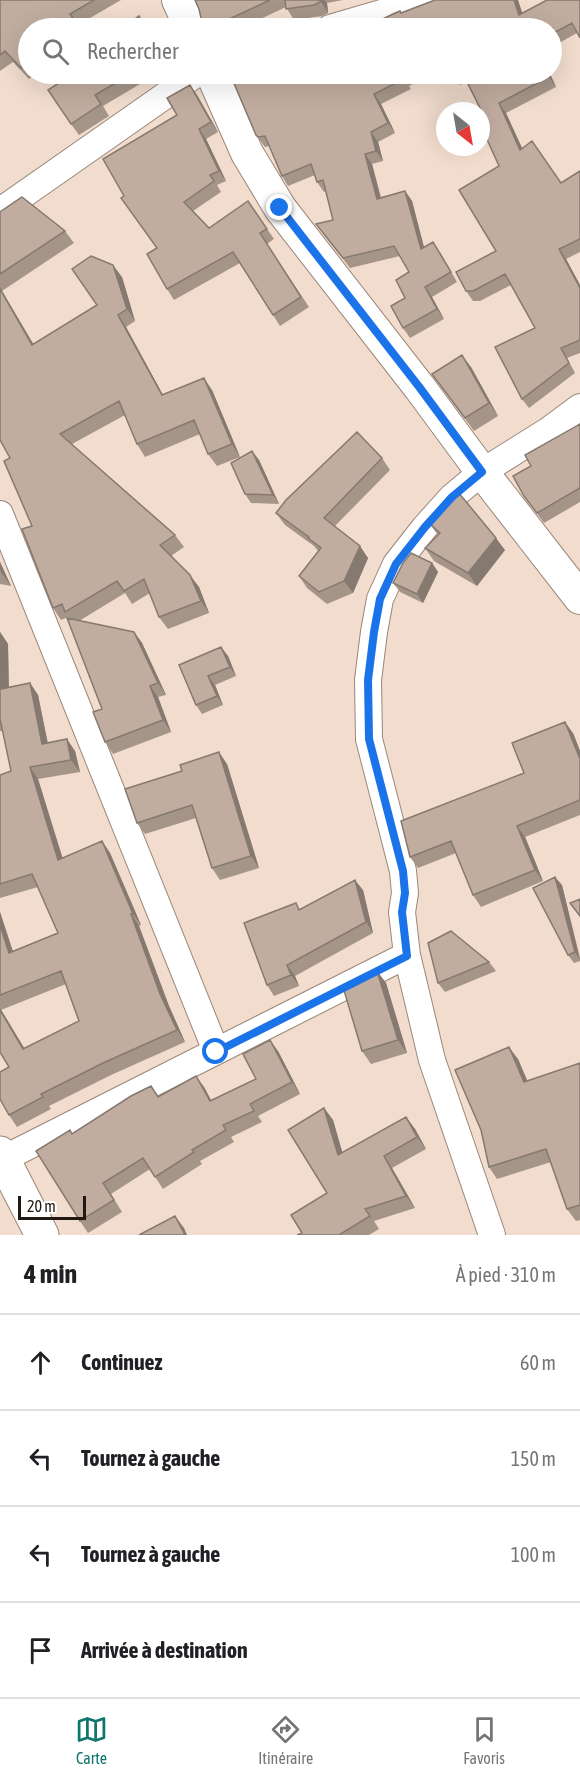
<!DOCTYPE html>
<html lang="fr">
<meta charset="utf-8">
<style>
:root{--surface:#fff;--page:#f2f2f2;--text:#202124;--muted:#757577;--line:#e0e0e0;--accent:#0f766e}
body{margin:0;font-family:"Asap Condensed",sans-serif;background:var(--page);color:var(--text)}
.compass{position:absolute;left:436px;top:102px;width:54px;height:54px;border-radius:50%;background:var(--surface);box-shadow:0 6px 24px #0002;rotate:149deg}
.scale{position:absolute;left:18px;bottom:15px;width:68px;box-sizing:border-box;padding-left:6px;border:3px solid #1f1813;border-top:0;font-size:16px;line-height:21px;white-space:nowrap;color:#1f1813;-webkit-text-stroke:4px #fff;paint-order:stroke}
.stop{position:absolute;width:18px;height:18px;margin:-14px;border:4px solid #1a73e8;border-radius:50%;background:#fff}
.stop.end{background:#1a73e8;border-color:#fff;box-shadow:0 2px 6px #0008}
.list{margin:0;padding:0;list-style:none}
h2{display:flex;justify-content:space-between;align-items:center;height:78px;margin:0;padding:0 24px;font-size:26px}
h2 small{font-size:20px;font-weight:400;color:var(--muted)}
.list li{display:grid;grid-template-columns:39px 1fr auto;gap:18px;align-items:center;box-sizing:border-box;height:96px;padding:0 24px;border-top:2px solid var(--line)}
.list b{display:block;font-size:22px;white-space:nowrap}
.list em{font-size:20px;font-style:normal;color:var(--muted)}
.icon{flex:none;width:33px;height:33px;fill:none;stroke:currentColor;stroke-width:2;stroke-linecap:round;stroke-linejoin:round}
.map{position:relative;flex:none;width:580px;height:1235px;overflow:hidden}
.search{position:absolute;background:var(--surface);box-shadow:0 6px 24px #0002;left:18px;right:18px;top:18px;height:66px;display:flex;align-items:center;gap:15px;box-sizing:border-box;padding:0 21px;border-radius:33px;color:var(--muted);font-size:22px}
.sheet{height:462px;background:var(--surface)}
nav{display:flex;justify-content:space-around;align-items:center;box-sizing:border-box;height:84px;border-top:2px solid var(--line);background:var(--surface);font-size:16px;color:var(--muted)}
nav a{display:grid;justify-items:center;gap:3px}
nav .on{color:var(--accent)}
.map>svg:first-child{display:block}
</style>
<div class="map">
<svg width="580" height="1235" viewBox="0 0 580 1235">
<rect width="100%" height="100%" fill="#f1dccd"/>
<g fill="none" stroke-linecap="round" stroke-linejoin="round">
<defs>
<path id="minor" d="M330 28 426 0
M0 211 196 74
M0 514 216 1051
M3 1159 407 955
M492 1235 432 1060 407 955 402 912 405 893 403 871 369 739 368 680 374 632 380 599 396 564 425 527 452 497 482 472 549 430 580 407"/>
<path id="tertiary" d="M178 0 191 28
M212 74 247 153 280 208 420 388 482 472 580 598"/>
<path id="secondary" d="M0 1153 42 1235"/>
</defs>
<use href="#minor" stroke="#9a8779" stroke-width="28"/>
<use href="#tertiary" stroke="#9a8779" stroke-width="34"/>
<use href="#secondary" stroke="#9a8779" stroke-width="35"/>
<use href="#minor" stroke="#fff" stroke-width="26"/>
<use href="#tertiary" stroke="#fff" stroke-width="32"/>
<use href="#secondary" stroke="#fff" stroke-width="33"/>
</g>
<path fill="#a59589" fill-rule="evenodd" d="M0 0H121L78 25 80 28H28V74H36L29 79 13 62 0 71Z
M195 0H343L327 3 328 13 322 16 294 20 286 7 241 28H199L201 18 199 9Z
M518 0 522 13 580 0 577 33 552 47V28H345H365L402 13Z
M73 74H157L103 106 109 116 79 135 71 124Z
M230 74H433L409 86 411 89 381 104 395 133 378 142 383 161 372 164 381 197 405 191 412 201 424 247 440 252 457 282 432 297 444 319 410 338 403 328 405 298 409 272 400 256 350 268 316 224 333 220 326 191 324 192 317 182 315 175 288 186 282 176 269 146 265 147 256 135Z
M453 74H550L556 87 506 113 522 148 561 183 580 171V252L566 259 580 285V353L567 358 575 373 529 408 522 399 535 328 511 285 480 301H473L466 291 496 251 499 166 487 122 467 82 460 85Z
M197 95 218 132 206 139 226 181 217 185 221 192 193 211 209 228 248 201 274 239 267 244 309 307 280 326 240 263 174 300 167 289 157 249 124 196 177 115Z
M0 212 65 231 74 243 2 291 33 344 97 305 122 277 135 321 126 327 163 395 212 390 240 457 217 466 208 454 200 434 145 457 137 444 125 415 72 444 175 535 184 547 171 556 199 587 209 613 168 629 159 617 150 593 132 604 125 593 79 621 134 632 142 643 166 695 158 697 171 732 113 754 105 742 102 709 69 619 68 617 61 620 53 608 32 526 10 458 0 440Z
M471 367 498 416 474 431 432 374Z
M580 424V502L544 523 524 496 531 466Z
M252 451 259 460 279 504 251 503 245 494Z
M382 458 390 470 335 526 368 558 353 593 327 604 307 588 299 576 318 551 314 546 285 525 276 513Z
M429 523 505 550 477 586 434 561 425 548 438 535Z
M0 562 11 586 0 584Z
M432 563 438 572 423 603 400 592 393 583Z
M0 632 8 644 9 687 30 683 38 695 48 743 75 751 80 772 38 779 62 858 102 841 110 853 141 925 139 926 169 1006 185 1042 111 1075 49 1106 51 1109 17 1127 9 1115V1067L0 1052V912L13 951 58 933 38 887 0 898V775L11 771 3 731H0ZM66 984 79 1021 24 1048 1 1010Z
M221 647 228 656 236 676 215 685 223 705 202 714 196 705Z
M573 733 580 751V815L525 837 543 881 481 907 473 895 456 853 418 868 410 857 524 773Z
M227 764 259 868 220 880 212 868 196 818 145 834 137 823Z
M562 885 580 958V961L574 963 568 955Z
M363 890 373 933 295 976 299 986 274 996 267 985 300 909Z
M489 962 496 971 445 992 438 983Z
M377 971 386 983 407 1053 371 1064 362 1051Z
M278 1051 300 1094 258 1116 262 1122 231 1137 234 1142 200 1161 202 1164 163 1189 150 1169 111 1194 122 1212 88 1233 80 1221 72 1134 151 1086 159 1097 204 1087 211 1101 256 1079Z
M518 1059 527 1081 580 1063V1220L576 1221 567 1209 551 1162 497 1179 489 1167Z
M324 1108 333 1120 342 1153 406 1117 415 1129 426 1149 392 1168 415 1208 374 1221 379 1229 369 1235H297L302 1233 327 1193Z"/>
<path fill="#86796f" d="M320 0H324L327 3 328 13Z
M514 0H518L526 25 519 15Z
M139 16 146 27 147 28H145Z
M547 74H550L556 87 549 77Z
M190 85 197 95 218 132 211 122Z
M374 94 381 104 395 133 388 123Z
M499 103 506 113 527 159 520 150Z
M199 129 206 139 226 181 219 171Z
M371 132 378 142 383 161 376 151Z
M365 154 372 164 383 208 377 199Z
M405 191 412 201 427 259 421 249Z
M559 249 566 259 580 285V288Z
M113 265 122 277 135 321 127 309Z
M0 287 2 291 41 357 32 345 0 289Z
M425 287 432 297 444 319 437 309Z
M118 315 126 327 170 408 162 395Z
M462 355 471 367 498 416 489 403Z
M204 378 212 390 240 457 232 444Z
M252 451 259 460 279 504 273 495Z
M496 538 505 550 477 586 468 573Z
M360 546 368 558 353 593 344 581Z
M0 562 11 586 1 572 0 569Z
M432 563 438 572 423 603 417 594Z
M190 575 199 587 209 613 201 601Z
M0 632 8 644 9 701 1 689Z
M134 632 142 643 166 695 158 683Z
M221 647 228 656 236 676 230 667Z
M208 676 215 685 223 705 217 696Z
M30 683 38 695 50 756 42 744Z
M150 686 158 697 171 732 163 720Z
M565 722 573 733 580 751V759Z
M67 739 75 751 80 772 71 760Z
M219 752 227 764 259 868 251 856Z
M30 767 38 779 67 872 58 860Z
M517 826 525 837 543 881 535 870Z
M102 841 110 853 141 925 133 914Z
M555 877 562 885 580 960 575 952Z
M355 880 363 890 373 933 366 922Z
M0 912 17 965 9 953 0 925Z
M131 914 139 926 169 1006 185 1042 177 1030 160 994Z
M287 965 295 976 299 986 291 975Z
M377 971 386 983 407 1053 398 1040Z
M0 1008 32 1061 23 1049 0 1010Z
M270 1040 278 1051 300 1094 292 1082Z
M509 1047 518 1059 533 1094 524 1082Z
M196 1076 204 1087 218 1113 210 1101Z
M324 1108 333 1120 347 1168 338 1155Z
M406 1117 415 1129 426 1149 417 1137Z
M384 1156 392 1168 415 1208 406 1196Z
M175 1216 184 1228 187 1235H185Z"/>
<path fill="#c0ad9f" stroke="#86796f" stroke-width="1.5" d="M0 0H94L70 14 77 24 71 28H28V62L21 68 5 51 0 55Z
M195 0H270L210 28H199L198 27 201 18 199 9Z
M285 0H320V2L314 5 286 9Z
M435 0H514L519 15 547 0H580V38L572 23 552 34V28H364L393 14 400 11 401 13Z
M139 16 145 28H123Z
M362 24 364 28H345Z
M73 74H131L95 95 101 104 71 124 48 90Z
M230 74H407L402 76 404 79 374 94 388 123 371 132 376 151 365 154 377 199 405 191 421 249 433 242 451 272 425 287 437 309 403 328 391 306 405 298 396 280 409 272 394 246 343 258 316 224 333 220 323 180 317 182 311 164 282 176 265 136 258 137 256 135Z
M463 74H547L549 77 499 103 520 150 532 141 561 183 580 171V239L559 249 580 288V340L561 348 569 363 522 399 495 347 535 328 505 274 473 291H466L456 272 496 251 459 190 499 166 481 126V125L487 122Z
M190 85 211 122 199 129 219 171 210 175 214 181 184 202 209 228 248 201 267 229 260 233 301 297 273 315 233 252 167 289 147 254 157 248 121 198 124 196 103 159 177 115 167 98Z
M22 197 65 231 0 274V212Z
M91 256 113 265 127 309 118 315 162 395 204 378 232 444 208 454 194 420 137 444 119 401 60 434 175 535 160 545 190 575 201 601 159 617 144 579 124 591 117 581 65 612 62 604 53 608 22 529 32 526 4 461 10 458 0 440V289L32 345 97 305 72 269Z
M462 355 489 403 465 418 432 374Z
M580 424V488L537 513 524 496 513 476 531 466 525 455Z
M357 432 382 458 324 518 360 546 344 581 319 592 299 576 321 548 308 538 309 537 276 513 286 500Z
M252 451 273 495 245 494 231 463Z
M458 492 496 538 468 573 425 548 440 533 429 523Z
M411 553 432 563 417 594 393 583 403 563Z
M67 618 134 632 158 683 150 686 163 720 105 742 93 712 102 709Z
M0 636 1 689 30 683 42 744 67 739 71 760 30 767 58 860 102 841 133 914H131L160 994 177 1030 103 1063 41 1094 43 1097 9 1115 0 1099V1072L9 1067 0 1052V1010L23 1049 79 1021 61 971 0 995V925L9 953 58 933 32 874 0 884V775L11 771 0 719Z
M221 647 230 667 208 676 217 696 196 705 179 665Z
M565 722 580 759V800L517 826 535 870 473 895 451 841 410 857 401 821 524 773 512 743Z
M219 752 251 856 212 868 192 805 137 823 125 789 182 771 180 765Z
M555 877 575 952 568 955 533 888Z
M355 880 366 922 287 965 291 975 267 985 244 923 296 903 299 910Z
M580 899V916L570 903Z
M451 931 489 962 438 983 428 943Z
M377 971 398 1040 362 1051 343 987Z
M270 1040 292 1082 250 1104 254 1111 223 1125 226 1130 192 1150 194 1152 155 1177 143 1158 103 1183 114 1200 80 1221 36 1151 70 1130 72 1134 131 1096 151 1086 158 1097 196 1076 210 1101 256 1079 243 1054Z
M509 1047 524 1082 580 1063V1205L567 1209 546 1149 489 1167 481 1130 455 1070Z
M324 1108 338 1155 406 1117 417 1137 384 1156 406 1196 365 1209 370 1216 339 1235H297L302 1233 291 1215 327 1193 288 1130Z
M175 1216 185 1235H139Z"/>
<g fill="none" stroke-linecap="round" stroke-linejoin="round">
<path stroke="#1a73e8" stroke-width="8" d="M216 1052 407 956 402 912 405 893 403 871 369 739 368 680 374 632 380 599 396 564 425 527 452 497 482 472 420 388 280 208"/>
</g>
</svg>
<svg class="compass" viewBox="-18 -18 36 36"><path d="M0-13l5 13h-10z" fill="#e53935"/><path d="M0 13l5-13h-10z" fill="#757577"/></svg>
<div class="scale">20 m</div>
<div class="stop" style="left:216px;top:1052px"></div>
<div class="stop end" style="left:280px;top:208px"></div>
<div class="search"><svg class="icon" aria-label="search" viewBox="0 0 24 24"><circle cx="10" cy="10" r="6"/><path d="M15 15l6 6"/></svg>Rechercher</div>
</div>
<section class="sheet">
<h2>4 min<small>À pied · 310 m</small></h2>
<ul class="list">
<li><svg class="icon" aria-label="ahead" viewBox="0 0 24 24"><path d="M12 20V5M6 11l6-6 6 6"/></svg><div><b>Continuez</b></div><em>60 m</em></li>
<li><svg class="icon" aria-label="left" viewBox="0 0 24 24"><path d="M17 20v-9H6M10 6l-5 5 5 5"/></svg><div><b>Tournez à gauche</b></div><em>150 m</em></li>
<li><svg class="icon" aria-label="left" viewBox="0 0 24 24"><path d="M17 20v-9H6M10 6l-5 5 5 5"/></svg><div><b>Tournez à gauche</b></div><em>100 m</em></li>
<li><svg class="icon" aria-label="arrive" viewBox="0 0 24 24"><path d="M6 21V4h12l-3 4 3 4H6"/></svg><div><b>Arrivée à destination</b></div></li>
</ul>
</section>
<nav>
<a class="on"><svg class="icon" aria-label="map" viewBox="0 0 24 24"><path d="M3 6l6-2 6 2 6-2v14l-6 2-6-2-6 2zM9 4v14M15 6v14"/></svg>Carte</a>
<a><svg class="icon" aria-label="directions" viewBox="0 0 24 24"><path d="M12 3l9 9-9 9-9-9zM9 14v-3h6M13 9l2 2-2 2"/></svg>Itinéraire</a>
<a><svg class="icon" aria-label="saved" viewBox="0 0 24 24"><path d="M7 4h10v16l-5-4-5 4z"/></svg>Favoris</a>
</nav>
